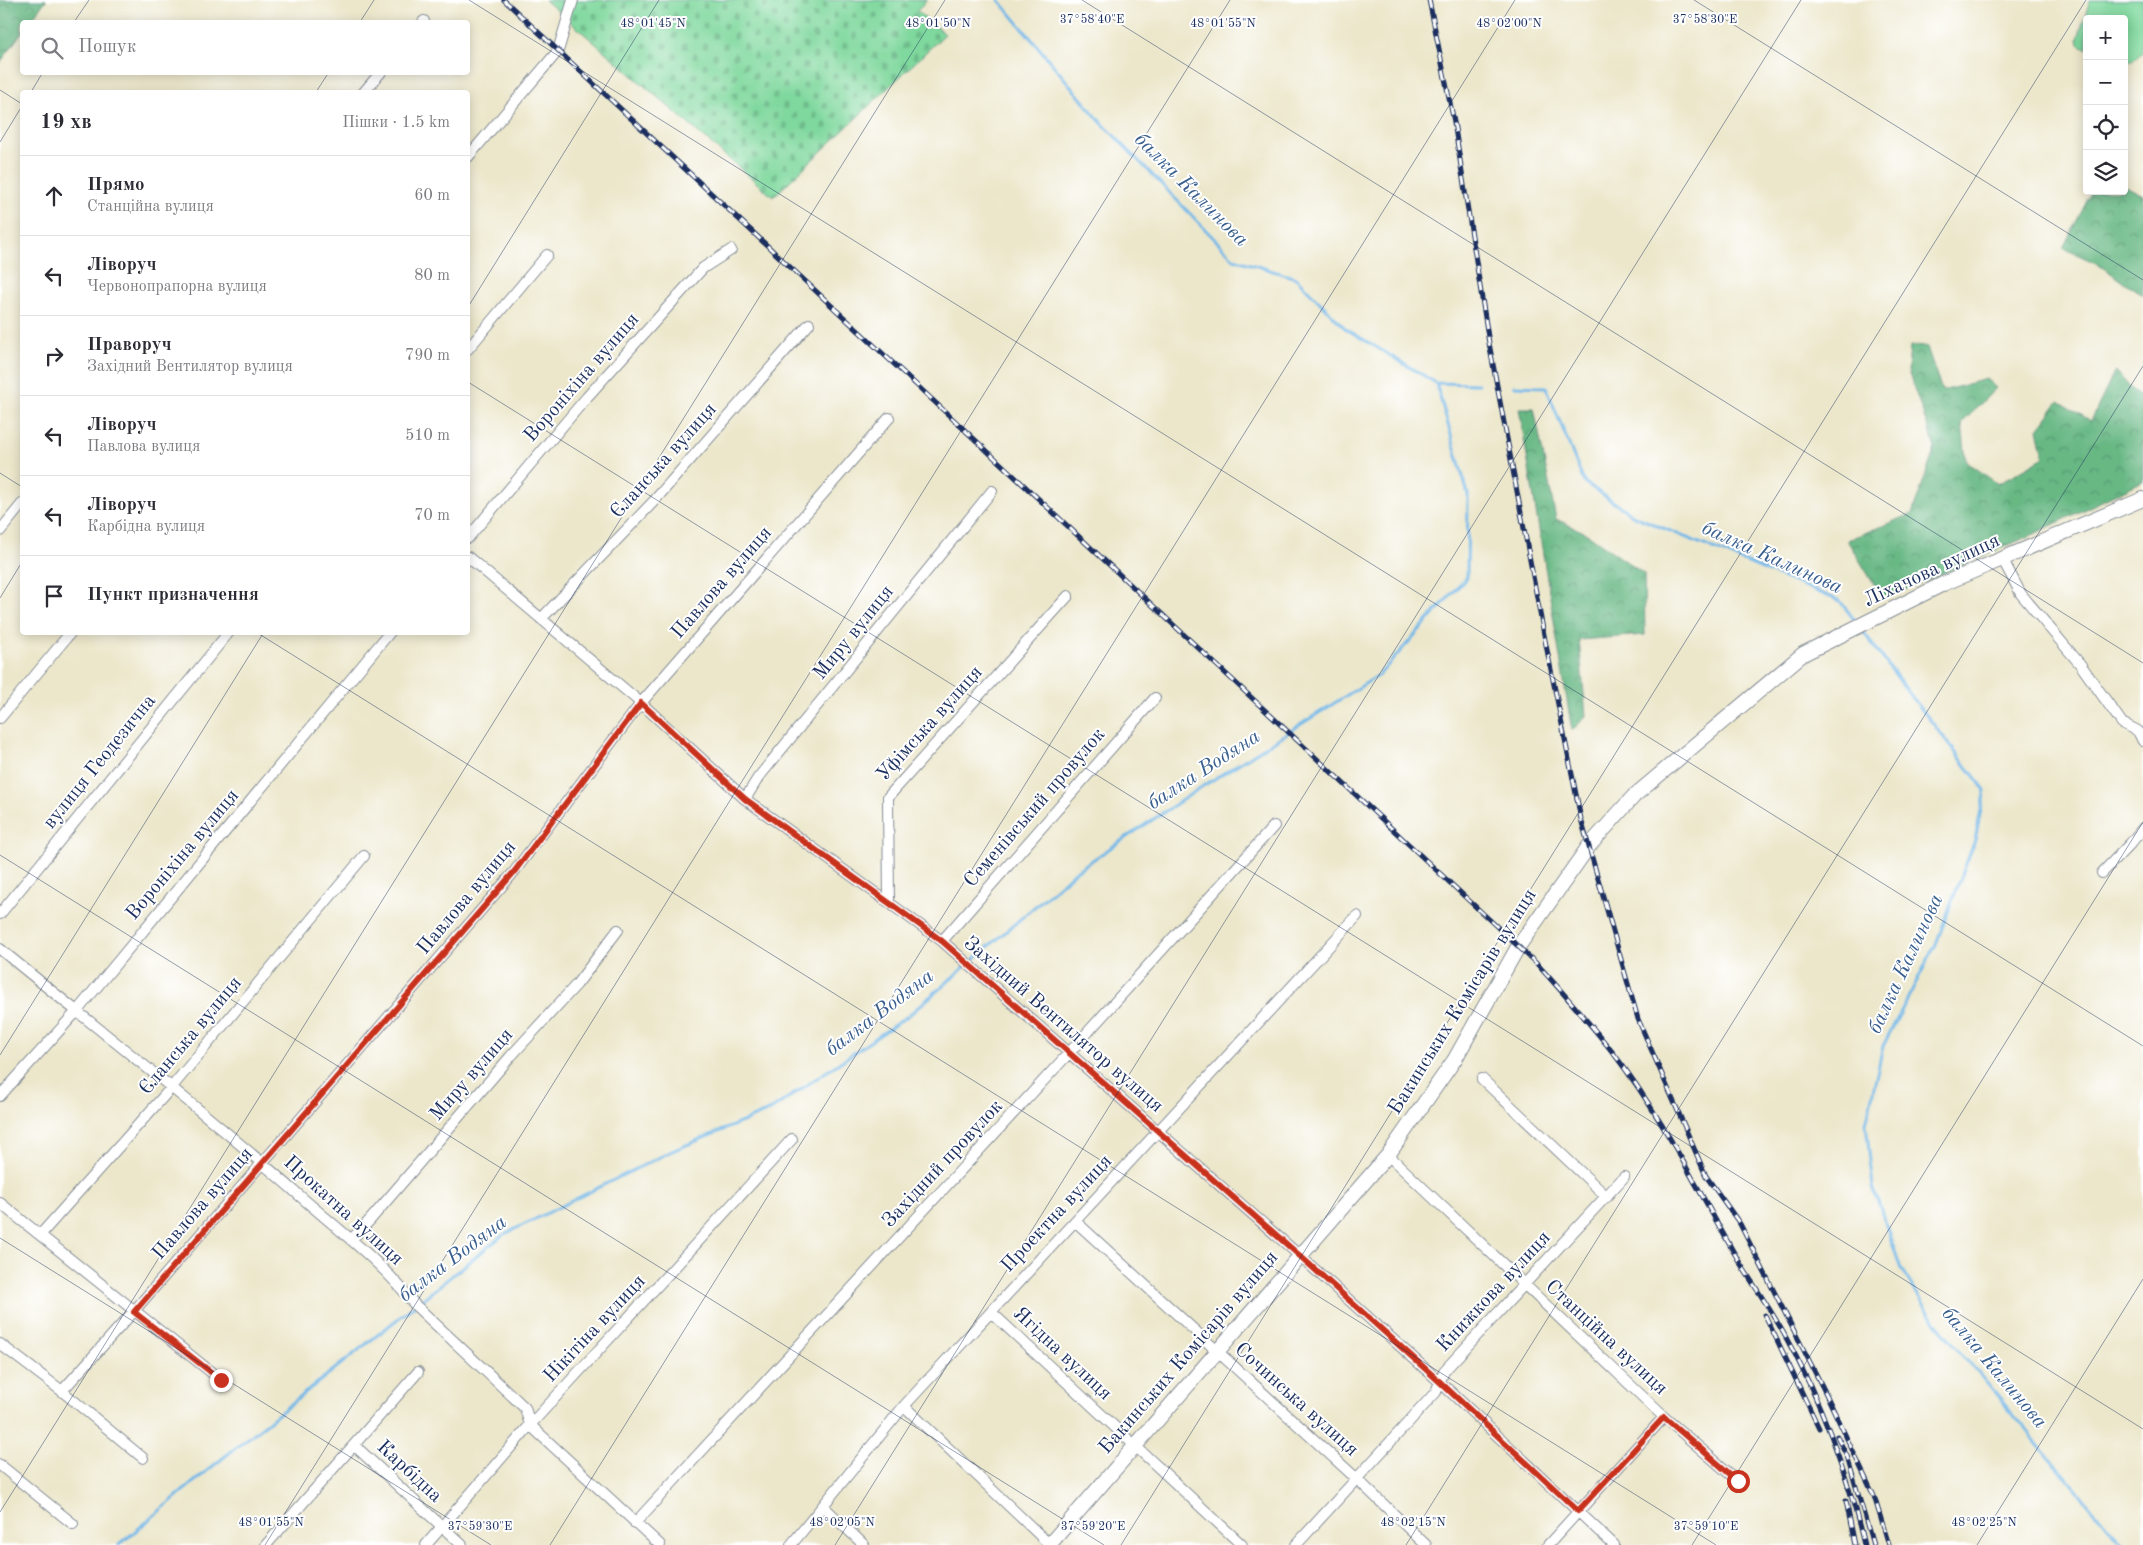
<!DOCTYPE html>
<html lang="uk">
<meta charset="utf-8">
<style>
:root{--surface:#fff;--page:#f7f7f7;--text:#2b2b33;--muted:#7c7c81;--line:#e1e1e2}
body{margin:0;font-family:"Old Standard TT",serif;background:var(--page);color:var(--text)}
.controls{position:absolute;right:15px;top:15px;display:grid;overflow:hidden;border-radius:5px;box-shadow:0 2px 12px #0003}
.controls button{width:45px;height:45px;display:grid;place-items:center;padding:0;border:0;border-bottom:1px solid var(--line);background:var(--surface);color:var(--text);font:25px sans-serif}
.stop{position:absolute;width:15px;height:15px;margin:-11px;border:4px solid #c8321e;border-radius:50%;background:#fff}
.stop.end{background:#c8321e;border-color:#fff;box-shadow:0 1px 5px #0008}
.list{margin:0;padding:0;list-style:none}
h2{display:flex;justify-content:space-between;align-items:center;height:65px;margin:0;padding:0 20px;font-size:21px}
h2 small{font-size:16px;font-weight:400;color:var(--muted)}
.list li{display:grid;grid-template-columns:32px 1fr auto;gap:15px;align-items:center;box-sizing:border-box;height:80px;padding:0 20px;border-top:1px solid var(--line)}
.list b{display:block;font-size:19px;white-space:nowrap}
.list p{margin:0;font-size:16px;white-space:nowrap;color:var(--muted)}
.list em{font-size:16px;font-style:normal;color:var(--muted)}
.icon{flex:none;width:28px;height:28px;fill:none;stroke:currentColor;stroke-width:2;stroke-linecap:round;stroke-linejoin:round}
.map{position:relative;flex:none;width:2143px;height:1545px;overflow:hidden}
.search{position:absolute;background:var(--surface);box-shadow:0 2px 12px #0003;left:20px;top:20px;width:450px;height:55px;display:flex;align-items:center;gap:12px;box-sizing:border-box;padding:0 18px;border-radius:5px;color:var(--muted);font-size:19px}
.panel{position:absolute;background:var(--surface);box-shadow:0 2px 12px #0003;left:20px;top:90px;width:450px;height:545px;border-radius:5px}
.map>svg:first-child{display:block}
</style>
<div class="map">
<svg width="2143" height="1545" viewBox="0 0 2143 1545">
<defs>
<pattern id="forest-crowns" width="20" height="18" patternUnits="userSpaceOnUse" patternTransform="scale(1.25)"><rect width="20" height="18" fill="#67b884"/><path d="M2 6a3 3 0 1 1 6 0M12 15a3 3 0 1 1 6 0" fill="none" stroke="#54966f"/></pattern>
<pattern id="cemetery-stones" width="16" height="16" patternUnits="userSpaceOnUse" patternTransform="scale(1.25)"><rect width="16" height="16" fill="#7fd89d"/><path d="M2 7V4a2 2 0 0 1 4 0v3zM10 15v-3a2 2 0 0 1 4 0v3z" fill="#6dba8a"/></pattern>
</defs>
<rect width="100%" height="100%" fill="#fff"/>
<filter id="ink" filterUnits="userSpaceOnUse"><feTurbulence type="fractalNoise" baseFrequency=".02" numOctaves="2"/><feDisplacementMap in="SourceGraphic" scale="10" xChannelSelector="R" yChannelSelector="G"/><feConvolveMatrix kernelMatrix="1 2 1 2 8 2 1 2 1" color-interpolation-filters="sRGB"/></filter>
<filter id="wash" filterUnits="userSpaceOnUse"><feTurbulence type="fractalNoise" baseFrequency=".0096" numOctaves="4" result="noise"/><feDisplacementMap in="SourceGraphic" scale="20" xChannelSelector="R" yChannelSelector="G"/><feGaussianBlur stdDeviation="1.12" result="paint"/><feColorMatrix in="noise" values="0 0 0 0 0 0 0 0 0 0 0 0 0 0 0 0 0 1.4 0 .05"/><feComposite in="paint" operator="in"/></filter>
<g filter="url(#wash)">
<rect width="100%" height="100%" fill="#ece7cb"/>
<path fill="#7fd89d" stroke="#4d847e" d="M2090 0H2143V51C2138 57 2132 62 2124 61V19H2087V49L2079 44 2078 39Z"/>
<path fill="url(#forest-crowns)" stroke="#417471" d="M0 0H46L30 22H22V32L0 63Z
M2124 185 2143 195V295L2096 263 2063 248 2092 191H2124Z
M1910 346 1927 347 1942 391 1986 379 1996 388 1962 423 1966 461 1998 484 2044 457 2038 429 2059 401 2091 421 2115 371 2143 401V481L2032 535 1883 599 1847 540 1912 514 1935 448 1908 371Z
M1519 408H1534L1556 519 1586 533 1644 574 1645 635 1579 640 1586 716 1572 731Z"/>
<path fill="url(#cemetery-stones)" stroke="#4d847e" d="M545 0H927L917 11 945 34 773 197Z"/>
<g fill="none" stroke-linecap="round" stroke-linejoin="round">
<path stroke="#71b7e8" stroke-width="3" d="M999 0 1099 120 1234 259 1296 278 1346 329 1436 383 1478 384
M1514 386 1546 387 1584 482 1634 516 1840 601 1856 622
M1861 629 1912 697 1985 790 1975 840 1936 944 1883 1046 1866 1124 1873 1187 1901 1269 1936 1323 2123 1545
M119 1545 208 1470 503 1235 672 1151 769 1111 909 1015 1076 871 1200 788 1379 675 1467 577 1468 494 1436 383"/>
</g>
</g>
<g filter="url(#ink)">
<g fill="none" stroke-linecap="round" stroke-linejoin="round">
<defs>
<path id="street" d="M423 22 424 21
M364 92 381 72
M468 157 558 51 573 0
M468 349 547 255
M0 531 22 504
M468 538 587 397 703 268 731 250
M468 557 641 703 745 799 942 941 1300 1256 1440 1382 1614 1545
M2003 560 2021 594 2080 664 2122 723 2138 731 2143 741
M541 619 654 501 809 324
M0 718 71 632
M745 799 758 778 992 491
M2102 873 2130 844 2143 828
M889 902 888 797 1068 596
M0 914 229 632
M942 941 1155 698
M0 949C100 1031 203 1110 300 1196 339 1230 383 1263 415 1305L525 1408 530 1425 660 1545
M1482 1079 1607 1197
M0 1096 77 1011 390 632
M1388 1155 1664 1417 1738 1481
M0 1203 221 1380
M1075 1221 1357 1479 1426 1545
M41 1234 171 1088 364 856
M351 1240 370 1220 511 1056 577 984 618 930
M991 1312 1242 1545
M0 1344 62 1391 143 1458
M62 1391 134 1311 514 872 641 703 889 418
M904 1406 1050 1545
M354 1445 462 1545
M0 1465 73 1524
M823 1506 864 1545
M635 1523 1069 1053 1274 826
M266 1545 418 1372
M426 1545 530 1425 792 1139
M791 1545 904 1406 1357 916
M1296 1545 1436 1392 1444 1371 1624 1177
M1548 1545 1664 1417"/>
<path id="secondary" d="M1049 1545 1388 1155 1455 1059 1518 947 1589 846 1634 796 1803 654 1943 584 2143 499"/>
</defs>
<use href="#street" stroke="#848b94" stroke-width="12"/>
<use href="#secondary" stroke="#848b94" stroke-width="16"/>
<use href="#street" stroke="#fff" stroke-width="10"/>
<use href="#secondary" stroke="#fff" stroke-width="14"/>
<defs>
<path id="rail" d="M504 0 1538 965C1564 994 1590 1023 1614 1054 1664 1119 1699 1193 1740 1263 1755 1287 1771 1310 1784 1334 1820 1398 1848 1474 1864 1545
M1429 0 1454 122 1489 343 1545 640 1581 819 1638 1019 1706 1176 1740 1224 1826 1394 1874 1496 1889 1545
M1765 1315 1819 1428
M1837 1436 1847 1456 1873 1545
M1846 1501 1855 1545"/>
</defs>
<use href="#rail" stroke="#1b2f5e" stroke-width="5"/>
<use href="#rail" stroke="#fff" stroke-width="3" stroke-dasharray="9" stroke-linecap="butt"/>
</g>
</g>
<g fill="none" stroke-linecap="round" stroke-linejoin="round" filter="url(#ink)">
<path stroke="#c8321e" stroke-width="6" d="M221 1380 134 1312 514 872 641 703 745 799 942 941 1300 1256 1440 1382 1578 1511 1664 1417 1738 1481"/>
</g>
<path fill="none" stroke="#1b2f5e" stroke-width="1" stroke-opacity="0.45" d="M469 0 2143 1046M1082 0 2143 663M1694 0 2143 280M74 22 89 0M360 22 374 0M0 90 22 104M31 92 43 72M316 92 329 72M0 142 22 106M468 307 659 0M468 382 2143 1429M0 473 22 487M0 598 22 562M256 632 1716 1545M0 855 1104 1545M0 1055 264 632M0 1238 491 1545M0 1512 945 0M265 1545 1230 0M550 1545 1515 0M835 1545 1801 0M1121 1545 2086 0M1406 1545 2143 366M1692 1545 2143 822M1977 1545 2143 1279"/>
<g text-anchor="middle" dominant-baseline="central" stroke-width="4" stroke-linejoin="round" paint-order="stroke">
<g font-size="20" fill="#1b2f5e" stroke="#fff">
<text transform="translate(582 378) rotate(-49)">Вороніхіна вулиця</text>
<text transform="translate(664 461) rotate(-48)">Єланська вулиця</text>
<text transform="translate(1932 571) rotate(-25)">Ліхачова вулиця</text>
<text transform="translate(722 583) rotate(-49)">Павлова вулиця</text>
<text transform="translate(854 633) rotate(-51)">Миру вулиця</text>
<text transform="translate(930 724) rotate(-48)">Уфімська вулиця</text>
<text transform="translate(100 762) rotate(-51)">вулиця Геодезична</text>
<text transform="translate(1035 808) rotate(-49)">Семенівський провулок</text>
<text transform="translate(183 855) rotate(-50)">Вороніхіна вулиця</text>
<text transform="translate(467 898) rotate(-50)">Павлова вулиця</text>
<text transform="translate(1463 1002) rotate(-58)">Бакинських Комісарів вулиця</text>
<text transform="translate(1063 1025) rotate(41)">Західний Вентилятор вулиця</text>
<text transform="translate(191 1036) rotate(-50)">Єланська вулиця</text>
<text transform="translate(472 1075) rotate(-49)">Миру вулиця</text>
<text transform="translate(943 1164) rotate(-47)">Західний провулок</text>
<text transform="translate(203 1204) rotate(-49)">Павлова вулиця</text>
<text transform="translate(343 1211) rotate(42)">Прокатна вулиця</text>
<text transform="translate(1057 1214) rotate(-47)">Проектна вулиця</text>
<text transform="translate(1494 1292) rotate(-47)">Книжкова вулиця</text>
<text transform="translate(595 1329) rotate(-47)">Нікітіна вулиця</text>
<text transform="translate(1606 1338) rotate(43)">Станційна вулиця</text>
<text transform="translate(1189 1353) rotate(-49)">Бакинських Комісарів вулиця</text>
<text transform="translate(1062 1354) rotate(43)">Ягідна вулиця</text>
<text transform="translate(1296 1400) rotate(42)">Сочинська вулиця</text>
<text transform="translate(409 1472) rotate(43)">Карбідна</text>
</g>
<g font-size="21" font-style="italic" fill="#395f8e" stroke="#fff">
<text transform="translate(1191 190) rotate(45)">балка Калинова</text>
<text transform="translate(1772 558) rotate(24)">балка Калинова</text>
<text transform="translate(1204 770) rotate(-33)">балка Водяна</text>
<text transform="translate(1906 964) rotate(-65)">балка Калинова</text>
<text transform="translate(880 1013) rotate(-37)">балка Водяна</text>
<text transform="translate(453 1259) rotate(-37)">балка Водяна</text>
<text transform="translate(1994 1368) rotate(50)">балка Калинова</text>
</g>
</g>
<g font-size="12" text-anchor="middle" fill="#1b2f5e" stroke="#fff" stroke-width="4" stroke-linejoin="round" paint-order="stroke">
<text x="1092" y="23">37°58'40"E</text>
<text x="1705" y="23">37°58'30"E</text>
<text x="653" y="27">48°01'45"N</text>
<text x="938" y="27">48°01'50"N</text>
<text x="1223" y="27">48°01'55"N</text>
<text x="1509" y="27">48°02'00"N</text>
<text x="271" y="1526">48°01'55"N</text>
<text x="842" y="1526">48°02'05"N</text>
<text x="1413" y="1526">48°02'15"N</text>
<text x="1984" y="1526">48°02'25"N</text>
<text x="480" y="1530">37°59'30"E</text>
<text x="1093" y="1530">37°59'20"E</text>
<text x="1706" y="1530">37°59'10"E</text>
</g>
</svg>
<div class="controls">
<button>+</button>
<button>−</button>
<button><svg class="icon" aria-label="locate" viewBox="0 0 24 24"><circle cx="12" cy="12" r="6"/><path d="M12 2v4M12 18v4M2 12h4M18 12h4"/></svg></button>
<button><svg class="icon" aria-label="layers" viewBox="0 0 24 24"><path d="M12 4l9 5-9 5-9-5zM3 14l9 5 9-5"/></svg></button>
</div>
<div class="stop" style="left:1738px;top:1481px"></div>
<div class="stop end" style="left:221px;top:1380px"></div>
<div class="search"><svg class="icon" aria-label="search" viewBox="0 0 24 24"><circle cx="10" cy="10" r="6"/><path d="M15 15l6 6"/></svg>Пошук</div>
<section class="panel">
<h2>19 хв<small>Пішки · 1.5 km</small></h2>
<ul class="list">
<li><svg class="icon" aria-label="ahead" viewBox="0 0 24 24"><path d="M12 20V5M6 11l6-6 6 6"/></svg><div><b>Прямо</b><p>Станційна вулиця</p></div><em>60 m</em></li>
<li><svg class="icon" aria-label="left" viewBox="0 0 24 24"><path d="M17 20v-9H6M10 6l-5 5 5 5"/></svg><div><b>Ліворуч</b><p>Червонопрапорна вулиця</p></div><em>80 m</em></li>
<li><svg class="icon" aria-label="right" viewBox="0 0 24 24"><path d="M7 20v-9h11M14 6l5 5-5 5"/></svg><div><b>Праворуч</b><p>Західний Вентилятор вулиця</p></div><em>790 m</em></li>
<li><svg class="icon" aria-label="left" viewBox="0 0 24 24"><path d="M17 20v-9H6M10 6l-5 5 5 5"/></svg><div><b>Ліворуч</b><p>Павлова вулиця</p></div><em>510 m</em></li>
<li><svg class="icon" aria-label="left" viewBox="0 0 24 24"><path d="M17 20v-9H6M10 6l-5 5 5 5"/></svg><div><b>Ліворуч</b><p>Карбідна вулиця</p></div><em>70 m</em></li>
<li><svg class="icon" aria-label="arrive" viewBox="0 0 24 24"><path d="M6 21V4h12l-3 4 3 4H6"/></svg><div><b>Пункт призначення</b></div></li>
</ul>
</section>
</div>
